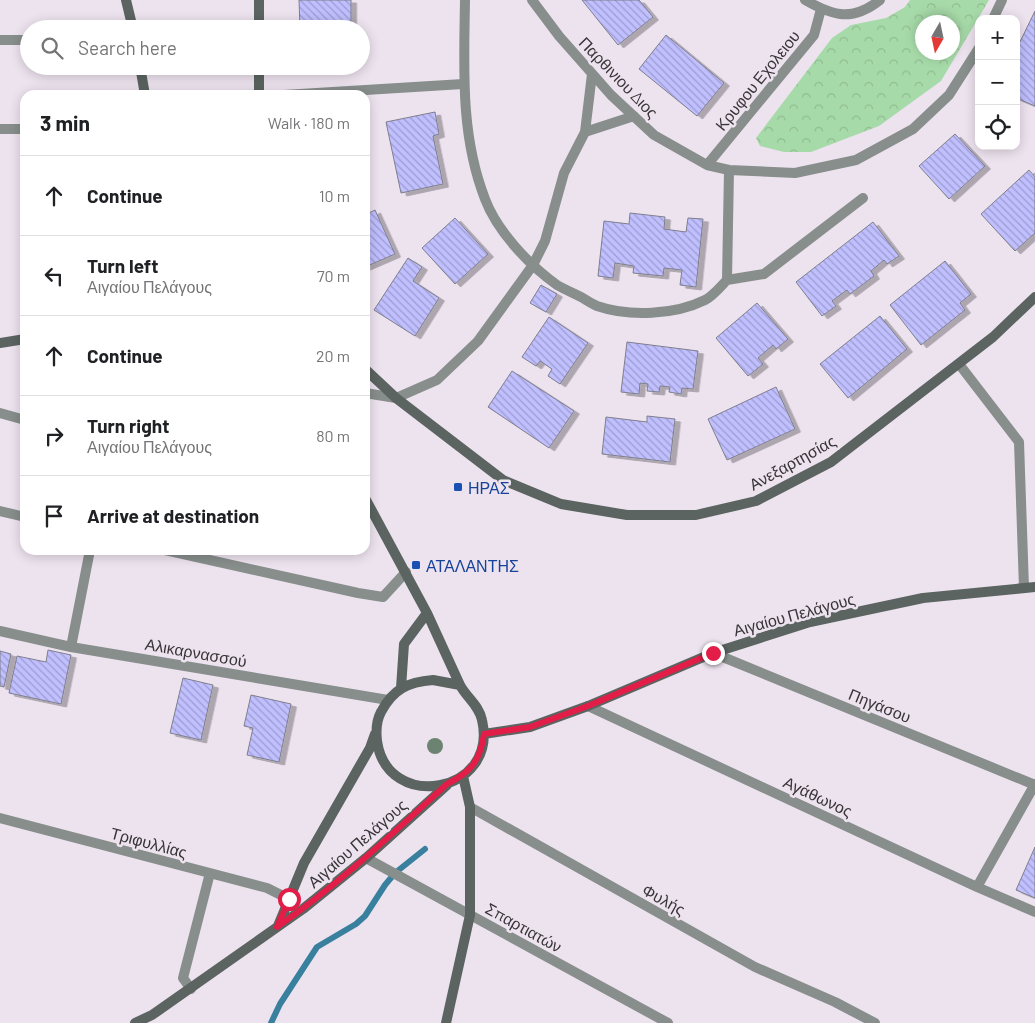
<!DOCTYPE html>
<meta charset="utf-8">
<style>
:root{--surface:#fff;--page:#f6f6f6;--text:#202124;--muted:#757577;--line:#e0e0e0}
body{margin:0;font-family:Barlow,sans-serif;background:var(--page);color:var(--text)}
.controls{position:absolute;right:15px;top:15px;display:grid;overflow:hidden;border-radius:10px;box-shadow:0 2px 12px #0003}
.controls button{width:45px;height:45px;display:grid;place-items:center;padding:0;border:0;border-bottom:1px solid var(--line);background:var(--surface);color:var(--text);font:25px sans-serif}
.compass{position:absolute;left:915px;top:15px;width:45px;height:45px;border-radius:50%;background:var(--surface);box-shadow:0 2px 12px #0003;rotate:189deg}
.stop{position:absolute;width:15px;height:15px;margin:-11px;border:4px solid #e11d48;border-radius:50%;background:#fff}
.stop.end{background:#e11d48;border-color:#fff;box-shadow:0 1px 5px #0008}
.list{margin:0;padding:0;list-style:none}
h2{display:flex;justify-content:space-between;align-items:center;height:65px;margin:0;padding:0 20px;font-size:21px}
h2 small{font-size:16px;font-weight:400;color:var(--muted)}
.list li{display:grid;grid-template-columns:32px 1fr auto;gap:15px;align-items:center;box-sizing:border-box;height:80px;padding:0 20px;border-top:1px solid var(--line)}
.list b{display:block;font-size:19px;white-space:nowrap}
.list p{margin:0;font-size:16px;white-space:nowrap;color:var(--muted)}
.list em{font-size:16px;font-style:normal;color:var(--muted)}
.icon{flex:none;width:28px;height:28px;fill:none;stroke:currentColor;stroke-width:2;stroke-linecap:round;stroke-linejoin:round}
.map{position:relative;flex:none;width:1035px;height:1023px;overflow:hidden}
.search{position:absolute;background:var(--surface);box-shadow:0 2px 12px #0003;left:20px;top:20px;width:350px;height:55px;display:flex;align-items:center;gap:12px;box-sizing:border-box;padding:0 18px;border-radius:28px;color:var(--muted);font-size:19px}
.panel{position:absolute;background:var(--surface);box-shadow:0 2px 12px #0003;left:20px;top:90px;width:350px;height:465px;border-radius:15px}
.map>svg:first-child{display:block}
</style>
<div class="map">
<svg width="1035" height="1023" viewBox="0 0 1035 1023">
<defs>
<pattern id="forest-crowns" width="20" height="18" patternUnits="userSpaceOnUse" patternTransform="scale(1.25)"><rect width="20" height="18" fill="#a7daa9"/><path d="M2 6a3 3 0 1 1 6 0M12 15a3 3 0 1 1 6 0" fill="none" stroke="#90bc92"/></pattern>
<pattern id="building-back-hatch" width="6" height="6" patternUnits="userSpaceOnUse" patternTransform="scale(1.25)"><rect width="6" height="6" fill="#c0bfff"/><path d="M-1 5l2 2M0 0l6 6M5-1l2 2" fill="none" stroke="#9d9ccf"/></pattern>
<filter id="shadow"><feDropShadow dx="5.5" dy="3" stdDeviation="0" flood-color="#0004"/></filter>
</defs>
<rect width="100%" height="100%" fill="#ede3ef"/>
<path fill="url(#forest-crowns)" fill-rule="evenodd" d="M910 0H989L941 81 879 126 811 152H784L760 146 756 138 832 38 851 25 886 18 905 7ZM922 22H952V52H922Z"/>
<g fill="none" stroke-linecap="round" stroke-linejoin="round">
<path stroke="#38809e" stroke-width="6" d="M271 1023 280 1004 317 947 356 924 365 916 385 885 395 873 425 849"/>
</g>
<path fill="url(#building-back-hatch)" stroke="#7e7e8c" filter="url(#shadow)" d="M299 0H351V29H300Z
M582 0H639L653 17 618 45Z
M1035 11V106L1016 98V50Z
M666 35 724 83 697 116 639 69Z
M435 112 439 134 433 136 443 184 401 193 386 122Z
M955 134 985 166 949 199 919 166Z
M1029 170 1035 177V233L1015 251 981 214Z
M375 210 395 254 365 267V215Z
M630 213 665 217 664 229 686 232 688 218 703 219 696 287 680 285 682 270 664 268 663 276 633 273 634 266 615 263 613 278 598 276 604 221 629 224Z
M455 218 488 254 455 284 422 248Z
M873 222 899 256 887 264 884 260 871 271 874 276 850 294 847 290 832 301 836 306 822 316 796 282Z
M408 258 422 267 413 281 439 298 415 336 374 310Z
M945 261 971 294 960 303 965 310 921 345 890 305Z
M541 285 557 294 546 312 530 303Z
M757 303 788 339 776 349 773 345 758 358 763 364 748 376 716 338Z
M880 316 907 349 848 398 820 364Z
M549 317 588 343 560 384 548 376 552 369 540 361 536 366 522 357Z
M627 342 698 351 693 389 682 388 681 394 669 392 670 387 660 386 659 392 647 391 648 384 640 383 639 394 621 392Z
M512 371 574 411 549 448 488 407Z
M776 387 795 429 727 460 708 419Z
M647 416 675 419 670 462 602 454 606 417 647 422Z
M48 650 71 655 61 704 9 693 17 656 46 662Z
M0 651 11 654 4 687 0 686Z
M183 678 213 685 201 740 170 733Z
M251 695 291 704 279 762 247 755 253 728 244 726Z
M1035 847V898L1016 890Z"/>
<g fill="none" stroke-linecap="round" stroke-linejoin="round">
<path stroke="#878e8b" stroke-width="10" d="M465 0C464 67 460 135 485 199 497 231 529 265 557 285 564 289 573 293 581 297 586 300 592 304 597 306 629 317 675 315 705 300 713 296 721 286 727 280L729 170
M532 0 559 36 611 95 654 135 707 165 729 170 795 173 856 160 913 129 949 95 979 48
M805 0C833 16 852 22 880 0
M993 19 1002 0
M0 40H29
M284 95 463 84
M0 129H25
M585 132 634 116
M707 165 814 35 821 9
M727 280 764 274 863 198
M959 364 1019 442 1024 588
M365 393 396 398 437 380 478 341 533 265 545 241 564 173 585 132 592 74
M0 413 25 420
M0 511 25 517
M165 550 358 593 383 597 406 572
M0 631 71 647 388 700
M71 647 90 550
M713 653 1035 785
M588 706 977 887 1035 912
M470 807 755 967 835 1002 875 1023
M0 818 267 888 289 899
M366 858 668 1023
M977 887 1035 784
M191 989 183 978 210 873"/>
<path stroke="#5b6460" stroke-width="10" d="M126 0 133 29
M259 29V0
M140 66 145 95
M259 66V95
M0 343 25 339
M365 369 396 398 503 480 561 504 627 515H696L756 501 831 462 993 337 1035 297
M365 498 427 613 460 685
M433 680 460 685C466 697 479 705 482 720 499 794 387 813 377 741 376 732 376 721 381 712 393 689 408 682 433 680Z
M401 688 404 644 427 613
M484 734 530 727 588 706 713 653 810 622 923 598 1035 587
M278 926 304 863 370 748 375 734
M135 1023 152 1015 303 909 366 858 447 785
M446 1023 470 915V807L463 776"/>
</g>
<circle fill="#6c8372" cx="435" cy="746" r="8"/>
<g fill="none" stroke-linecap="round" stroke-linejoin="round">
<path stroke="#e11d48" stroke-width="6" d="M289 899 277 927C338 885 392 834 447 784 471 772 480 761 484 734L530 727 588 706 713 653"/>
</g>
<g fill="#1a4fb4" stroke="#ede3ef" stroke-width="2">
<rect x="453" y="482" width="10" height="10" rx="2.5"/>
<rect x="411" y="560" width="10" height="10" rx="2.5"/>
</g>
<g text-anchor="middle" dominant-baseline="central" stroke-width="5" stroke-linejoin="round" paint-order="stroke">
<g font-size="16" fill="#383438" stroke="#ede3ef">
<text transform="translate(619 77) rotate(46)">Παρθινιου Διος</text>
<text transform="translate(757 80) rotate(-51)">Κρυφου Εχολειου</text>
<text transform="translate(792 462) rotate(-29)">Ανεξαρτησίας</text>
<text transform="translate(794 614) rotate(-15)">Αιγαίου Πελάγους</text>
<text transform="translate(196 652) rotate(10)">Αλικαρνασσού</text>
<text transform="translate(880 705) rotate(22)">Πηγάσου</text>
<text transform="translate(818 796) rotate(25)">Αγάθωνος</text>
<text transform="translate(149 842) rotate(15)">Τριφυλλίας</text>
<text transform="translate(357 843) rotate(-41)">Αιγαίου Πελάγους</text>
<text transform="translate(664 899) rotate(29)">Φυλής</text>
<text transform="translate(524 927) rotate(29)">Σπαρτιατών</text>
</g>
<g font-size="16" fill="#164399" stroke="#ede3ef" text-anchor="start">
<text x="468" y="487">ΗΡΑΣ</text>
<text x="426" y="565">ΑΤΑΛΑΝΤΗΣ</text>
</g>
</g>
</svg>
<div class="controls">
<button>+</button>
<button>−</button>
<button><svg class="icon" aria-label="locate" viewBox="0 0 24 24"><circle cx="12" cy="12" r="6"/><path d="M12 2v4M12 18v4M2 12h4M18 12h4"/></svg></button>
</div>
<svg class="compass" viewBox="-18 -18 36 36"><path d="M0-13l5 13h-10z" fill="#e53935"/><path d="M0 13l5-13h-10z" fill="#757577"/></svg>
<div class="stop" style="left:289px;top:899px"></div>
<div class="stop end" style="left:713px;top:653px"></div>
<div class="search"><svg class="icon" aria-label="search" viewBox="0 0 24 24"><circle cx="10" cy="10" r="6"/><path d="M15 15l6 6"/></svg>Search here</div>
<section class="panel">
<h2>3 min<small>Walk · 180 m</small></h2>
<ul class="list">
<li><svg class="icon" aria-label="ahead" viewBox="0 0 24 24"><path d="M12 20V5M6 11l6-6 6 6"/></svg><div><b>Continue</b></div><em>10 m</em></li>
<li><svg class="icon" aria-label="left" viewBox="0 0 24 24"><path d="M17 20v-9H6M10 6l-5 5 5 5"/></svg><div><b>Turn left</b><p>Αιγαίου Πελάγους</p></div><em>70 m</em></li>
<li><svg class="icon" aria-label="ahead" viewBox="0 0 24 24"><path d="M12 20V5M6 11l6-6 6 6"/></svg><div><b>Continue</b></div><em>20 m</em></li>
<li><svg class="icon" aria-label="right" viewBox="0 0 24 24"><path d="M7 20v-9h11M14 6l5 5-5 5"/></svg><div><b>Turn right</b><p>Αιγαίου Πελάγους</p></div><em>80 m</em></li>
<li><svg class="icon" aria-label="arrive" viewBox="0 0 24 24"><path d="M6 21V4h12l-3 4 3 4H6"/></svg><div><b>Arrive at destination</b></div></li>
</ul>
</section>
</div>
